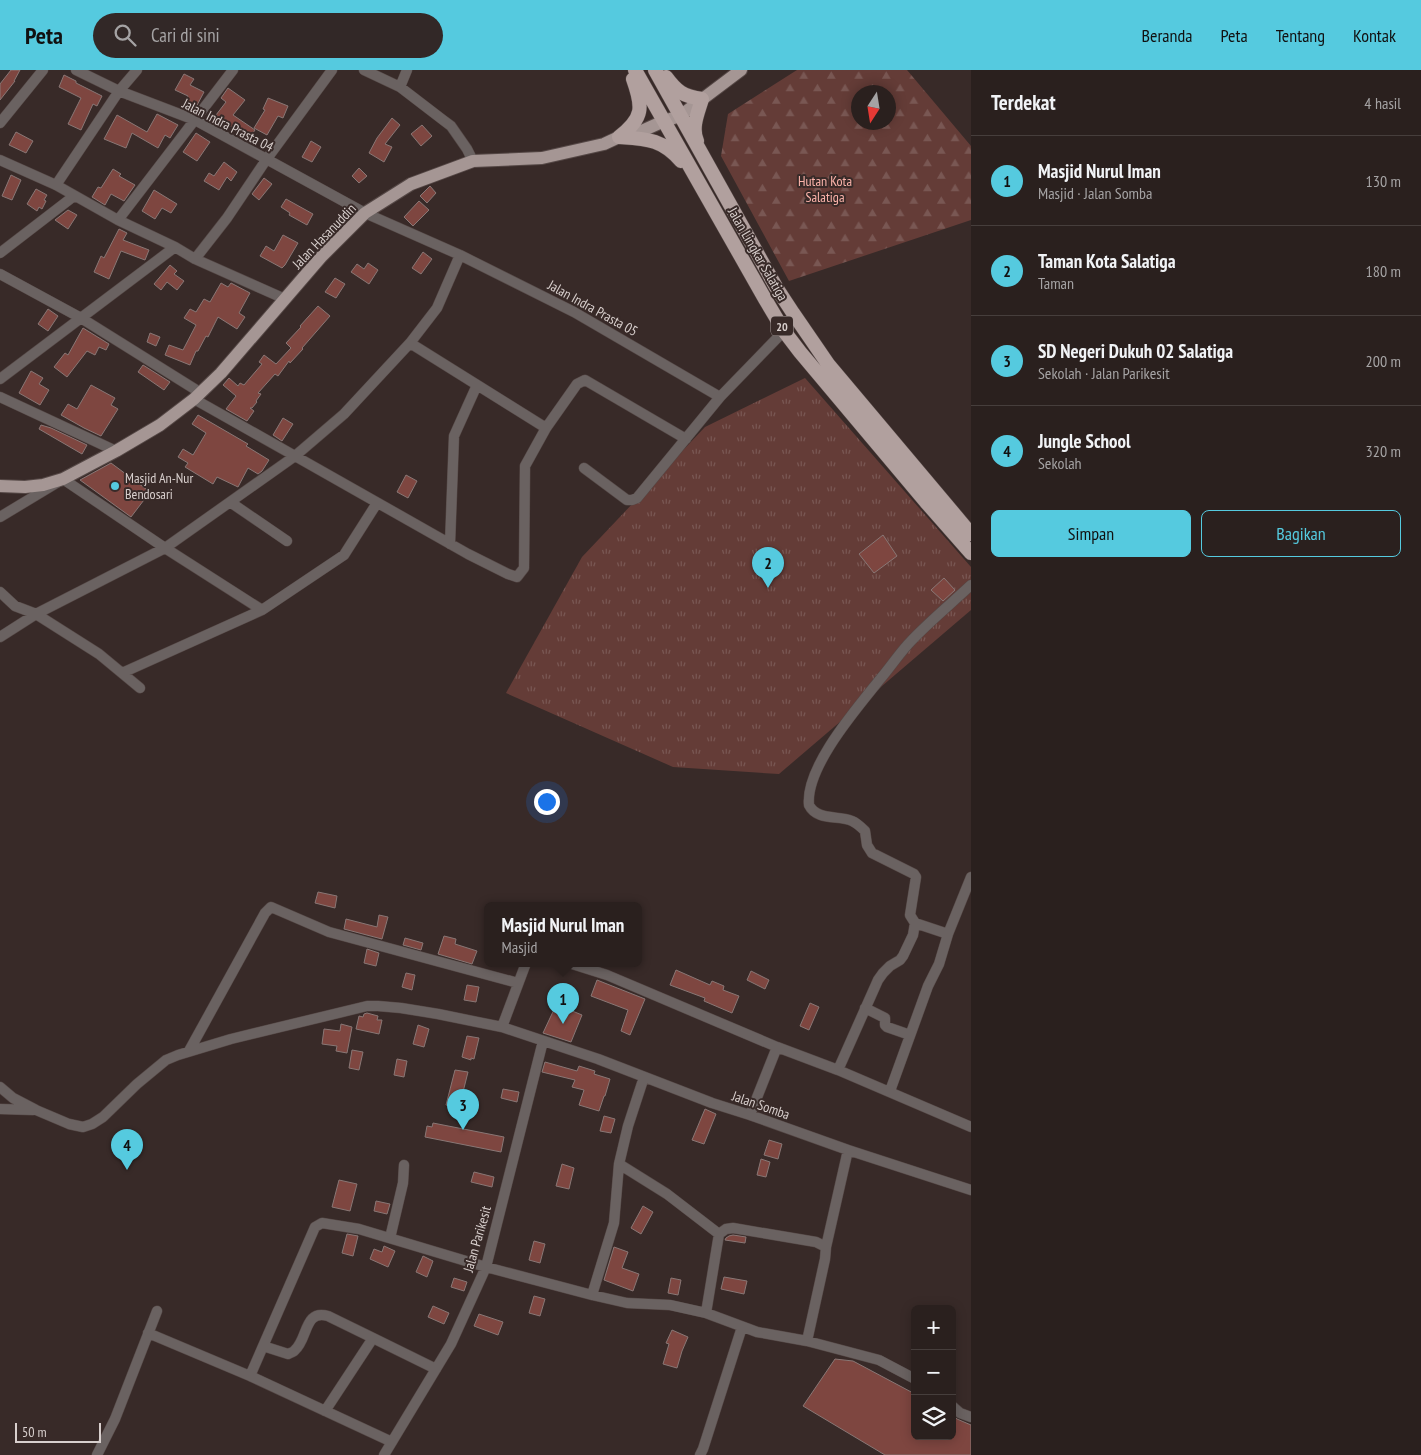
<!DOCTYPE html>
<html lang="id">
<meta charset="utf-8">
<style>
:root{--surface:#2a201e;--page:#322827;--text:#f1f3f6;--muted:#a5a3a4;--line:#463e3c;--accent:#55cadf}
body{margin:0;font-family:"PT Sans Narrow",sans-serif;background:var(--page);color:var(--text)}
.controls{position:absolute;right:15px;bottom:15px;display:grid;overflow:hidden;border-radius:8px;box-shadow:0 2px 12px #0003}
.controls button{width:45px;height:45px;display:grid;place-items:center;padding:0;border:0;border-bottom:1px solid var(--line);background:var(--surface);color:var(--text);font:25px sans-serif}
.compass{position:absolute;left:851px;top:15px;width:45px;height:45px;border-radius:50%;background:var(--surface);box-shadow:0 2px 12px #0003;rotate:192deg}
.scale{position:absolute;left:15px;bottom:12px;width:86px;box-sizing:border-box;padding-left:5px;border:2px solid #d8cfcd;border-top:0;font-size:14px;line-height:18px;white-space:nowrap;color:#d8cfcd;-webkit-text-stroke:4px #382a28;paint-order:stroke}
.you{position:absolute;left:546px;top:731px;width:18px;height:18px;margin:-12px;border:4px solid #fff;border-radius:50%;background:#1a73e8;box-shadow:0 0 0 8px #1a73e833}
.badge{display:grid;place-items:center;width:32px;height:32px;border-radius:50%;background:var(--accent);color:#111;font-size:16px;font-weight:700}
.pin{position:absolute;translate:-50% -41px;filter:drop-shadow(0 1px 2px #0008)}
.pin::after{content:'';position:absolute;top:26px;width:18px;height:15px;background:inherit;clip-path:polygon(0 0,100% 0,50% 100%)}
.popup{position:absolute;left:484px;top:832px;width:158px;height:65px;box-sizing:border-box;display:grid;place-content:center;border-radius:8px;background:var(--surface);filter:drop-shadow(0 1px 4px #0005);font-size:16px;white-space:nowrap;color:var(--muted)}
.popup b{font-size:19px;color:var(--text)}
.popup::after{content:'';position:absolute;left:50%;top:100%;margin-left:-10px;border:10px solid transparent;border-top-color:var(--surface)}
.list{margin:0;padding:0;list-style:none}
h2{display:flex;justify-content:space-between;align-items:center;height:65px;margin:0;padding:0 20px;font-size:21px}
h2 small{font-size:16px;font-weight:400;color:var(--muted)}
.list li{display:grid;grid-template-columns:32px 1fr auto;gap:15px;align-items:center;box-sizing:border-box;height:90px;padding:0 20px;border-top:1px solid var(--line)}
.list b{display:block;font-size:19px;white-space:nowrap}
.list p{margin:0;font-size:16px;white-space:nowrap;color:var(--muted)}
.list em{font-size:16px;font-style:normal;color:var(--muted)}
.actions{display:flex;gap:10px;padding:15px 20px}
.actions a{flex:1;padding:11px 0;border:1px solid var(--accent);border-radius:8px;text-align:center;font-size:18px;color:var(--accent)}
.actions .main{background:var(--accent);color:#111}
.icon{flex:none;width:28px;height:28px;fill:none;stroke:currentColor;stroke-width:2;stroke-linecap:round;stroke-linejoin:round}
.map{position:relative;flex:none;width:971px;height:1385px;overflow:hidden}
header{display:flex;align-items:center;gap:30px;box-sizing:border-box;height:70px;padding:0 25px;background:var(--accent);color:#111}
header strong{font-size:24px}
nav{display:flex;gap:28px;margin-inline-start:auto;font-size:18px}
.search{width:350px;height:45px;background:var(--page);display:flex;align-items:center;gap:12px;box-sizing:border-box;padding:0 18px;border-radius:28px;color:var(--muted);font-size:19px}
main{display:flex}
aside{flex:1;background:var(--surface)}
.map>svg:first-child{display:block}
</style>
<header>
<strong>Peta</strong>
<div class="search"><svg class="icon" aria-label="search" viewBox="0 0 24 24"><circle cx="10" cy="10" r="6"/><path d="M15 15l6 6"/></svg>Cari di sini</div>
<nav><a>Beranda</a><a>Peta</a><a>Tentang</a><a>Kontak</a></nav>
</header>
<main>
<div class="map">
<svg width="971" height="1385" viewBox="0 0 971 1385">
<defs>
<pattern id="grass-tufts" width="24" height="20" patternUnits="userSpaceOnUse" patternTransform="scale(1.25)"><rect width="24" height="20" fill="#643c37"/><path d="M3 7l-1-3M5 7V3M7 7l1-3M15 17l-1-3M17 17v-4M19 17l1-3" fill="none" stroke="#795753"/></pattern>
<pattern id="forest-firs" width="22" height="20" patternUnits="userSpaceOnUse" patternTransform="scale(1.25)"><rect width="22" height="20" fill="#643c37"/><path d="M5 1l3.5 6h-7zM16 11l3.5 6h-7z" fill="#795753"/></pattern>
</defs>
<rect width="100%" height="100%" fill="#382a28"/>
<path fill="url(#grass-tufts)" d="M805 308 971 497V540L779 704 673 697 506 623 582 487 705 357Z"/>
<path fill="url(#forest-firs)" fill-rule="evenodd" d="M797 0H907L971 76V150L789 211 721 86 728 44ZM858 22H888V52H858Z"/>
<path fill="#7e4640" stroke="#897775" d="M11 0H20L14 11H15L0 30V14Z
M184 4 194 9 190 15 204 22 195 39 184 34 188 26 175 20Z
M64 5 76 11V13L102 26 97 36 93 34 81 60 68 54 81 28 59 17Z
M228 18 245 30 233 45 255 60 248 70 216 45 226 32 221 28Z
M268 28 288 36 283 48 278 46 267 65 254 58 265 40 263 39Z
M157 44 178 55 170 68 165 65 158 78 132 63 126 78 104 69 117 45 147 62Z
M392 48 400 55 385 74 392 77 384 92 369 83 377 68Z
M422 55 432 66 421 76 411 64Z
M16 62 33 71 26 83 9 75Z
M196 63 210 72 197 91 183 82Z
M311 71 321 77 312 92 302 87Z
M224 92 237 102 231 111 227 107 219 120 204 111 209 103 214 106Z
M359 98 367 106 359 113 352 106Z
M113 99 121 104 119 106 135 115 124 131 111 124 105 135 92 127 98 117 101 118Z
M11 105 21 110 12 130 2 126Z
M264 108 272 114 259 130 252 124Z
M430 116 436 123 427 133 420 126Z
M36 119 47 125 44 130 46 131 42 139 39 137 37 141 27 134Z
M154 120 177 134 171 143 162 138 155 149 142 141Z
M286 129 313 144 307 155 289 145 290 143 281 137Z
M419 131 429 140 413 156 404 147Z
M68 140 77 145 68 159 55 150Z
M119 159 127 163 123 170 149 180 145 190 121 181 109 209 94 202 101 186 104 188Z
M283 165 298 173 285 195 282 198 260 186 266 176 274 181Z
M423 182 432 189 421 204 412 198Z
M368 193 378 200 369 214 351 202 357 194 364 199Z
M170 195 177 201 174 204 184 211 177 220 167 212 161 220 154 214Z
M335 208 345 214 336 228 325 222Z
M221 213 228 217 231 213 250 223 239 243 245 247 237 259 218 247 208 267 206 266 198 281H196L190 295 165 285 169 275 183 280 196 255 184 248 190 239 196 242 204 229 210 232Z
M318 236 330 246 302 278 303 279 290 293 289 291 278 306 275 304 258 323 261 324 256 331 257 332 252 338H250L254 341 247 351 226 339 236 326 223 315 229 308 238 316 240 313 244 315 262 294 259 292 264 285 276 294 291 278 286 273 301 257 300 256Z
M48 239 58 246 48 261 38 254Z
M83 258 109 274 106 280 99 277 95 285 87 281 67 307 54 297 65 283 68 285Z
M150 263 160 267 156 276 147 272Z
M143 295 170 312 164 320 138 302Z
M31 301 43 308 39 314 49 320 40 335 19 323Z
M91 315 115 328 111 335 118 339 101 366 84 358 61 345 68 334 77 339Z
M198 345 248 374 246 376 269 390 262 401 258 404 248 398 238 417 217 407 213 414 185 397 188 393 178 387 183 379 193 385 206 363 192 354Z
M283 348 293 354 282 371 273 365Z
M41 355 51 358 87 375 82 384 39 359Z
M111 393 150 422 131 447 80 410Z
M406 405 417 411 408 428 397 422Z
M883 465 897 486 874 503 859 484Z
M944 508 955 520 943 531 931 520Z
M318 822 337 826 335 838 315 833Z
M379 845 388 847 382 869 344 859 346 849 377 857Z
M444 866 456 869 455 874 477 881 472 894 438 884Z
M405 868 423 873 421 880 403 875Z
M367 879 379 883 376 896 364 893Z
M676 900 710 915 712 911 724 916 723 920 739 926 732 943 704 931 705 928 670 915Z
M751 901 769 910 765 919 747 910Z
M406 903 415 905 412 920 402 917Z
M597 910 645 929 630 965 621 961 628 940 591 926Z
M560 914 572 918 565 938 582 945 571 972 543 963 558 931 554 930Z
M467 915 479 917 476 932 464 930Z
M810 933 819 937 809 960 800 956Z
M367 943 378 946 377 950H382L379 964 356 959 359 946 363 947 364 944Z
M341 954 352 957 347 983 336 981 337 976 322 974 324 959 340 961Z
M418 955 429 959 424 977 413 974Z
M467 966 479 968 474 989 471 988V990L462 987Z
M352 980 363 982 359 1000 349 998Z
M397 989 407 991 404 1007 394 1005Z
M545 992 577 1001 579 996 595 1001 594 1004 610 1009 605 1026H604L599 1041 579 1035 584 1020 572 1017 575 1010 542 1002Z
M455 1000 468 1002 459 1038 446 1035Z
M503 1019 519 1022 517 1032 501 1028Z
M705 1039 716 1044 704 1074 692 1070Z
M604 1046 615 1049 611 1063 600 1061Z
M433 1053 504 1067 501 1082 425 1067 427 1056 432 1057Z
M769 1070 782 1074 778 1089 764 1085Z
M761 1089 770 1092 766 1107 757 1105Z
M562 1094 574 1098 569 1119 556 1116Z
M474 1102 494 1107 492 1117 471 1112Z
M339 1110 357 1114 350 1141 332 1137Z
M376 1131 390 1134 387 1144 374 1141Z
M643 1136 653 1142 641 1164 631 1158Z
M347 1164 358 1166 353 1186 342 1183Z
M733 1165 746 1167 745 1173 725 1170 726 1168 729 1166Z
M534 1171 545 1174 540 1193 529 1190Z
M384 1176 395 1181 388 1197 370 1189 374 1179 382 1182Z
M614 1177 628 1182 622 1198 639 1204 633 1221 604 1210Z
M423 1186 433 1191 427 1207 416 1202Z
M724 1207 747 1211 744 1224 721 1219Z
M454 1208 467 1212 464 1221 451 1217Z
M671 1208 681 1210 678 1225 668 1223Z
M534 1226 545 1229 540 1246 529 1243Z
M433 1236 449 1243 444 1254 428 1247Z
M479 1244 503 1252 498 1265 474 1256Z
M672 1260 688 1267 682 1281 677 1298 663 1294 669 1274 666 1273Z
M835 1289 853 1291 915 1324V1366H952V1345L957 1349 971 1355V1385H885L803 1336Z"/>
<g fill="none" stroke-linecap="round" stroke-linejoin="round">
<defs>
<path id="minor" d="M76 0 119 21 195 50 365 143 460 185 574 242 720 327
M364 0 400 17 443 50 451 56 467 79 473 91
M400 17 407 0
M0 53 43 0
M0 90 56 115 118 150 175 177 195 189 285 229
M56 115 119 21 137 0
M118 150 233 0
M0 183 74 126
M195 189 227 148 266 90 332 0
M0 204 81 248 201 323
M410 273 546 358
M0 309 175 177
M0 327 116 381
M194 329 295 386 344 344 410 273 437 238 460 185
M584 398 627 430H632L637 428 720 327 784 261
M230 432 287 471
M0 447 63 409 165 478 262 540
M450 474 454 366 477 315
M0 522 15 536 36 544 99 584 140 618
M0 567 36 544 165 478 295 386 468 484 508 504 517 507 524 498 525 396 546 358 577 314 585 310 686 369
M122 603 262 540 344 485 377 433
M948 864 971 807
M569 893 607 905 777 977 838 1000 971 1057
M865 938 885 948V955L887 957 910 965
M502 957 526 893
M189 981 265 843 271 837 329 862 518 913
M838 1000 878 910 883 903 890 896 900 890 903 886 913 865 915 853 910 845 916 807 914 804 872 783 867 775 865 761C861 757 857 753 852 751 838 745 817 751 809 735 805 697 858 637 881 608 892 595 901 581 912 570 931 550 952 533 971 515
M0 1017 13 1028 36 1040 69 1054 83 1057 92 1054 103 1047 137 1014 166 990 178 985 231 969 367 936H378L401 938 438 944 502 957 598 989 712 1033 750 1045 848 1080 971 1120
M890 1021 928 916 939 894 948 864 915 853
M0 1039 33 1040
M750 1045 777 977
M619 1094 628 1056 644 1007
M390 1168 403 1113 404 1095
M826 1177 848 1080
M592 1225 614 1153 619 1094 667 1124 719 1164
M706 1243 719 1164 726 1159 733 1158 816 1172 826 1177 825 1189 807 1271
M148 1263 250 1306 392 1372
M373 1268 436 1299
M263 1276 288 1284C290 1283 294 1282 295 1280 308 1269 304 1239 328 1246L373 1268 325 1341
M250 1306 315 1157 322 1153 359 1159 486 1197 592 1225 627 1233 670 1235 706 1243 757 1262 807 1271 879 1290 915 1309
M952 1336 960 1343 971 1347
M97 1385 115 1349 157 1241
M384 1385 451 1274 486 1197 543 971
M700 1385 703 1379 742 1257"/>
<path id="primary" d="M0 416 25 417 43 415 63 409 116 381 160 355 194 329 221 303 321 187 365 143 411 114 473 91 542 88 604 74 619 67 644 60 664 51 680 46 741 0"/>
<path id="trunk" d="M635 0 765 229 784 261 800 282 926 432 971 483
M655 0 776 217 793 243 828 294 971 464
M666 7C677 22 683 26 702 29 698 43 691 57 697 71
M619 67C647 69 662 69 681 91
M619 67C644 48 643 37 633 9"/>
</defs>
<use href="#minor" stroke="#554846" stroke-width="11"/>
<use href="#primary" stroke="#554846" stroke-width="14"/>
<use href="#trunk" stroke="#554846" stroke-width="15"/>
<use href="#minor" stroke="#6a6261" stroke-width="10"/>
<use href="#primary" stroke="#a59694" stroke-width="12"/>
<use href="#trunk" stroke="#b1a09e" stroke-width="14"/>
</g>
<circle fill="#55cadf" stroke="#382a28" stroke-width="2" cx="115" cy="416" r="5"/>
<g text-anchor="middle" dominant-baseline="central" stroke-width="4" stroke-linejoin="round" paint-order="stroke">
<rect fill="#382a28" stroke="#a89e9c" stroke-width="1" x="771" y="246.5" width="22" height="19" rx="4"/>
<g font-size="12" font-weight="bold" fill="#d8cfcd">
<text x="782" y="256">20</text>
</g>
<g font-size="14" fill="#d8cfcd" stroke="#382a28">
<text transform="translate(228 55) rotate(27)">Jalan Indra Prasta 04</text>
<text transform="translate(324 166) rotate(-46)">Jalan Hasanuddin</text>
<text transform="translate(758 184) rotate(60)">Jalan Lingkar Salatiga</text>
<text transform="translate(593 238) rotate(29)">Jalan Indra Prasta 05</text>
<text transform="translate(761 1035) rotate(19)">Jalan Somba</text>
<text transform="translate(477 1169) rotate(-74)">Jalan Parikesit</text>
</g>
<g font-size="14" fill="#fbb3aa" stroke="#382a28">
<text x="825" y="111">Hutan Kota<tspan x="825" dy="16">Salatiga</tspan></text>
</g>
<g font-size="14" fill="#d8cfcd" stroke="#382a28" text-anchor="start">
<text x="125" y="408">Masjid An-Nur<tspan x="125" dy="16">Bendosari</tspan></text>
</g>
</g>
</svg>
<div class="controls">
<button>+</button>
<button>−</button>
<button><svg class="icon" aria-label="layers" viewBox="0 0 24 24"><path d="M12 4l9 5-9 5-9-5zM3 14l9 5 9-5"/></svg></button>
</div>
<svg class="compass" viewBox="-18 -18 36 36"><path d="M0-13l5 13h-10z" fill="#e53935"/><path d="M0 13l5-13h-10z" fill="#a5a3a4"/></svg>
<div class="scale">50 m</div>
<div class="you"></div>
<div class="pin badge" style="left:563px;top:954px">1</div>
<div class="popup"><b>Masjid Nurul Iman</b>Masjid</div>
<div class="pin badge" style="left:768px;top:518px">2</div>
<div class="pin badge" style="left:463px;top:1060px">3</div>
<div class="pin badge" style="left:127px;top:1100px">4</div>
</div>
<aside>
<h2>Terdekat<small>4 hasil</small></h2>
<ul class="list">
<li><span class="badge">1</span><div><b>Masjid Nurul Iman</b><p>Masjid · Jalan Somba</p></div><em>130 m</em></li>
<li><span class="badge">2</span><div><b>Taman Kota Salatiga</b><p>Taman</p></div><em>180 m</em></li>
<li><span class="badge">3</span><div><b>SD Negeri Dukuh 02 Salatiga</b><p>Sekolah · Jalan Parikesit</p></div><em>200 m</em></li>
<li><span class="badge">4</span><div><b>Jungle School</b><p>Sekolah</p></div><em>320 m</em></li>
</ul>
<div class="actions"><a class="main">Simpan</a><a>Bagikan</a></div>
</aside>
</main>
